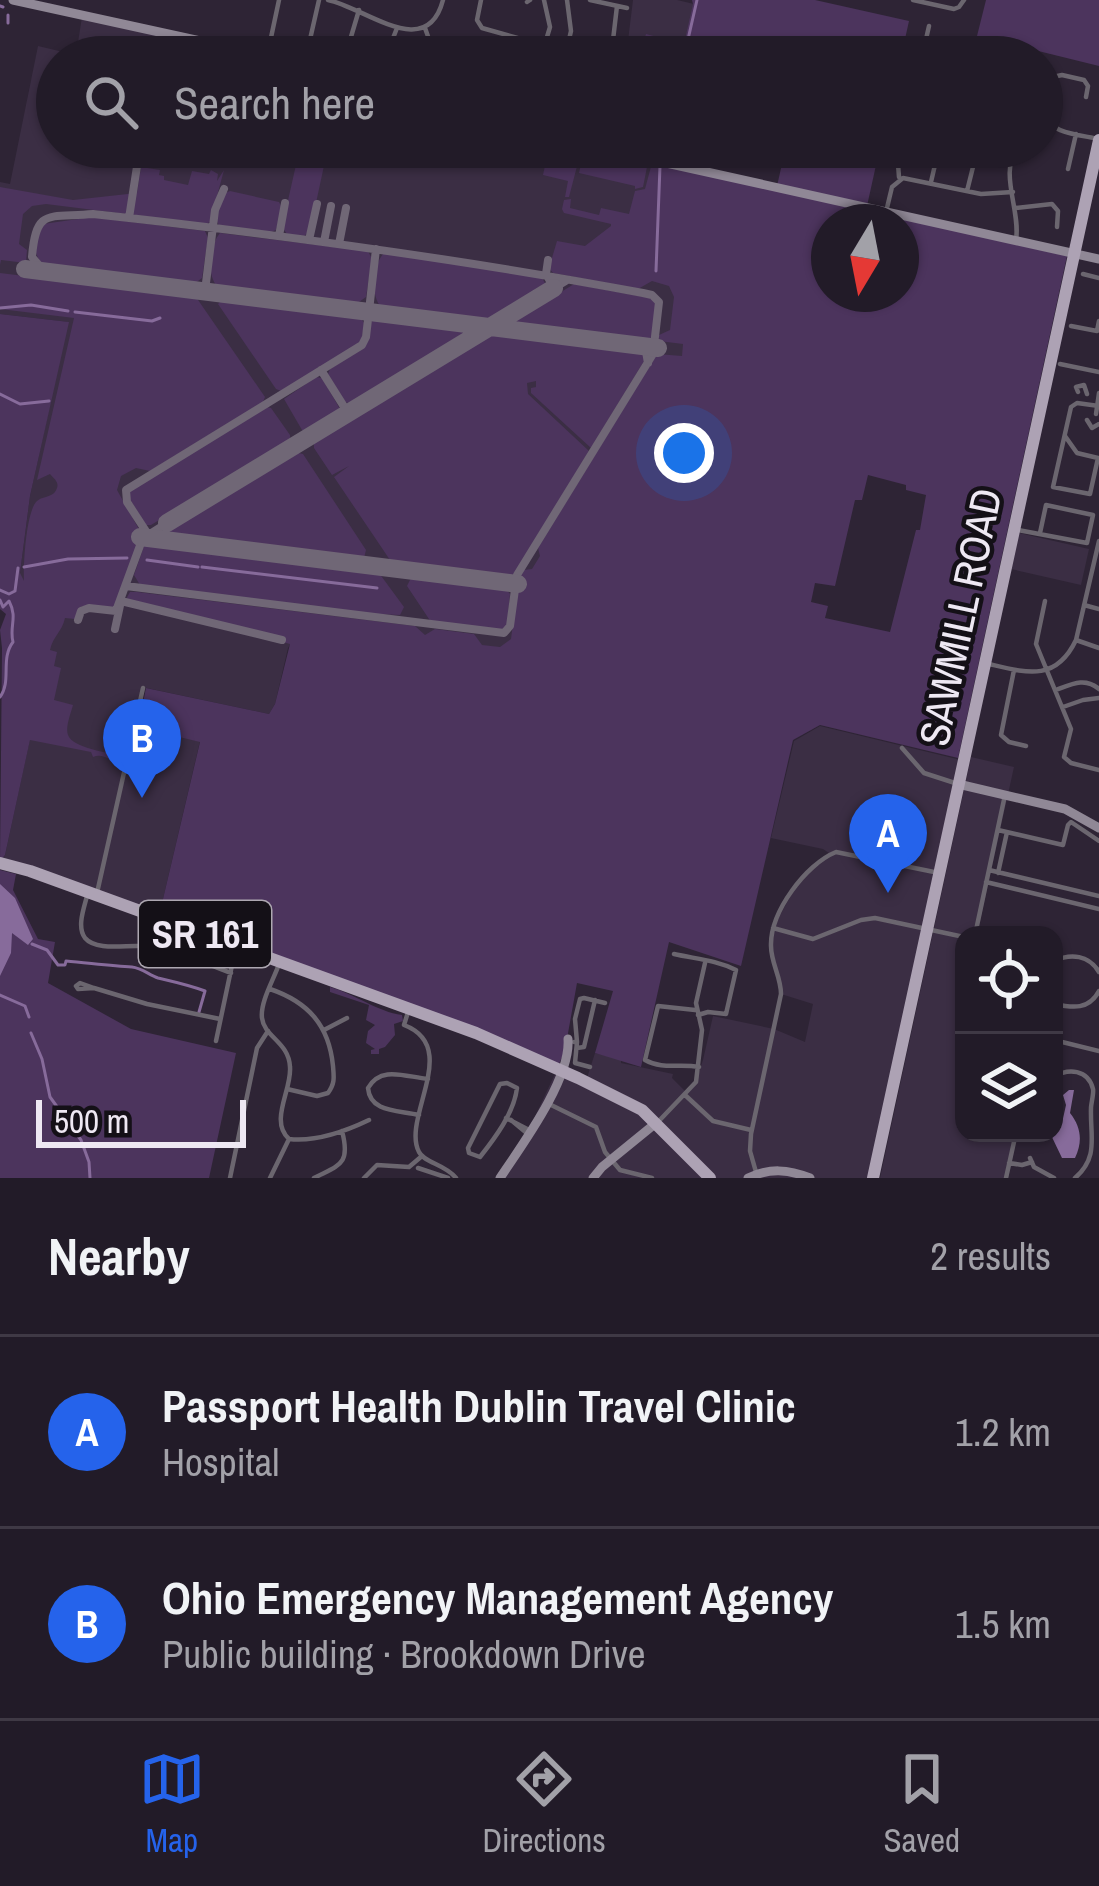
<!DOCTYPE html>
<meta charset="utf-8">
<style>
:root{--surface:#221b28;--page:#2a2430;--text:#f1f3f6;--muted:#a2a1a8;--line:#3f3945;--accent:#2563eb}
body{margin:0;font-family:"Archivo Narrow",sans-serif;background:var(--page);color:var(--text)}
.controls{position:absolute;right:36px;bottom:36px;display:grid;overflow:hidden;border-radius:24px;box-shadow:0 3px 9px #0004}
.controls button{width:108px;height:108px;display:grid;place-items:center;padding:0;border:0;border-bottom:3px solid var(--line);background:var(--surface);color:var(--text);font:60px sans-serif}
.compass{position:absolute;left:811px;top:204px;width:108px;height:108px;border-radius:50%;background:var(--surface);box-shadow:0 3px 9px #0004;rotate:190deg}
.scale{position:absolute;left:36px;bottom:30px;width:210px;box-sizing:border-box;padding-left:12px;border:6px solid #eee8f3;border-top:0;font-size:33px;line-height:42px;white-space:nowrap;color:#eee8f3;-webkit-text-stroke:9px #141017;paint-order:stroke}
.you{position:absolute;left:684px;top:453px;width:42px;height:42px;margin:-30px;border:9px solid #fff;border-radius:50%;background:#1a73e8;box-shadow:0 0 0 18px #1a73e833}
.badge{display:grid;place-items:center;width:78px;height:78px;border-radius:50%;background:var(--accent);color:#fff;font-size:39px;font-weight:700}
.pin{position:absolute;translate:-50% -99px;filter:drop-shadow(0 3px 6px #0008)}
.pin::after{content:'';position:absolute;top:63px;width:42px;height:36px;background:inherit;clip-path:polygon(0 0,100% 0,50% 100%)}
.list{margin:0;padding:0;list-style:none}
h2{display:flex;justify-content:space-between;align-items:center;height:156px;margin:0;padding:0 48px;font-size:51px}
h2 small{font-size:39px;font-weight:400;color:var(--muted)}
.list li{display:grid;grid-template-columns:78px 1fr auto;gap:36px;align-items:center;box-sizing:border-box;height:192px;padding:0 48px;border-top:3px solid var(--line)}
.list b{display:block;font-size:45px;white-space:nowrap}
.list p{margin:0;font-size:39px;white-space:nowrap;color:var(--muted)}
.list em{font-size:39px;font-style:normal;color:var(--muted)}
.icon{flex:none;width:66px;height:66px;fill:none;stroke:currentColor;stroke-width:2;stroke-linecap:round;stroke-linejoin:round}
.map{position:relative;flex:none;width:1099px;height:1178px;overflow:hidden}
.search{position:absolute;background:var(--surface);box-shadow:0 3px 9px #0004;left:36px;right:36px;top:36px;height:132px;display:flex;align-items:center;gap:30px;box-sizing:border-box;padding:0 42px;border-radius:66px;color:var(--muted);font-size:45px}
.sheet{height:540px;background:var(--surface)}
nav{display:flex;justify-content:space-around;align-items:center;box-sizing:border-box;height:168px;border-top:3px solid var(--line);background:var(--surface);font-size:33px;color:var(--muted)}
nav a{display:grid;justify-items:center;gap:6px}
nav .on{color:var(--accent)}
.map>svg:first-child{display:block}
</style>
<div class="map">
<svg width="1099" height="1178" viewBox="0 0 1099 1178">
<rect width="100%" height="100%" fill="#2e2435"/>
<path fill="#3b2e44" d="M633 0H677L694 4 682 57H626Z
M82 17 220 47 238 57H57V147H585L654 162 837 302 595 714 291 643 288 648 275 704 269 714 142 687 133 725 200 741 159 916 0 861 5 855 30 739 51 742 18 588 30 496 68 322 0 314V182L10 184 38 46 76 55Z
M1019 533 1089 549 1081 585 1011 569Z
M820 726 961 760 873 1178H495L531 1125 554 1076 561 1071 586 1081 595 1053 621 1059V1063L673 1074 672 1078 687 1093 694 1087 703 1060 713 1016 774 1029 805 1042 813 1004 781 994 771 946 777 920 801 878 829 853 823 849 771 838 794 741Z
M971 757 1014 767 977 935H964V1133H1018L1008 1178H880Z"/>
<path fill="#4c345d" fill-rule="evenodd" d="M692 0H815L909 21 901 57H682L663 51 659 54 654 52 653 46 643 44 646 34 684 44 693 4Z
M986 0H1099V66L977 36Z
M549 147H582L569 197H565L568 181 543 175Z
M746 147H880L867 206 777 186 784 155Z
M588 148 646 160 648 162 643 187 635 189V186L579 173 584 150Z
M298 156 318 164 325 161 310 231 304 236 287 234 282 227Z
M652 163 1067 256 958 758 820 725 793 740 741 966 669 942 641 1067 595 1053 613 991 577 983 565 1050 559 1064 159 916 200 742 138 727 146 688 269 714 275 704 290 644 125 601 130 592H137L415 626 425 635 435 629 474 634 482 645 500 647 511 639 519 578 524 570 532 569 540 556 538 548 657 354 682 356 683 344 659 341V335L670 330 674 297 669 286 652 281 638 289 553 273 549 268 557 241 585 246 611 226V224L564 213 562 209 564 200 571 199 570 208 599 215 601 208 629 214 635 191 645 189ZM829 222H901V294H829ZM868 475 906 485V490L926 495 920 530H916L890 632 825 618 828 606 811 602 815 583 835 586 855 500H862Z
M141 167 160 170 159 175 164 176V180L188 185 192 171 209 174 211 170 218 174 217 181 224 170 210 222 206 224 46 204 32 206 23 214 19 244 27 250 26 263 1 260 0 265V187L73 200 137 193Z
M230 191 279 202 282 208 276 230 271 232 219 225C212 215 220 203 225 193Z
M92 217 205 231 208 238 202 278 194 284 44 265C32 256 33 236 43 224Z
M220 233 368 251 372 259 366 297 356 304 217 286C206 274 210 245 220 233Z
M384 253 535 276 542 278 545 283 542 289 487 320 381 307C370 295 373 264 384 253Z
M0 273 196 297 265 397 263 402 150 471 136 468 121 476 117 490 141 533 116 605 112 610 82 606 75 619 65 618C62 632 53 636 50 650L57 652 54 666 61 668 54 700 73 705C71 713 65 727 68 735 72 748 110 753 123 756L124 761C113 765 105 752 93 757L91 752 30 740 5 855 0 861 2 648 0 630 6 614 0 609V314L69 322 30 496 20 573 24 581C23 567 26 511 37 501 41 497 51 497 55 492 61 483 55 480 50 474L37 480 74 318 0 309Z
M574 284 650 298 656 303 653 336 648 340 516 323V320Z
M221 301 360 317 364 323 362 339 358 345 281 391 276 389 218 304Z
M374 319 466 330 465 335 351 404 345 402 328 374 330 369 365 346 370 324Z
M491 334 642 352 646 358 591 448 531 393V388L536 387V381L527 383 528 394 589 451 515 573 507 577 395 562 390 560 334 477 349 466 332 475 314 448V442Z
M316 377 322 378 340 409 308 431 302 430 284 399Z
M267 407 271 408 290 435V441L151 525H146L129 498V491Z
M295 452 303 454 366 550 364 558 168 533 169 530Z
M147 544 379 573 404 607 400 615 376 614 140 585 134 575 144 546Z
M411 578 507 590 510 594 507 626 500 630 431 622 407 586Z
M0 870 16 874 13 890 38 939 55 942 48 983 131 1029 236 1053 209 1178H0Z
M330 987C355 994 378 1012 402 1015L403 1021 394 1024 395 1035 385 1047 379 1049V1054H371V1050L375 1049 366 1043 368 1031 375 1025 366 1020 369 1005 330 992Z"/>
<path fill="#876b9b" d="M0 884 15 898 33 939 28 945 12 933 11 953 0 976Z
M1069 1090H1074L1070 1113C1081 1127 1083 1141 1075 1158H1062L1050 1133H1054V1126L1062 1123 1066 1105 1063 1095Z"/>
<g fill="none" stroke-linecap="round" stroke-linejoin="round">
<path stroke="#876b9b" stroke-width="3" d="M0 6 3 7
M8 23V15
M684 57 697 0
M662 157 664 147
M656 271 660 166
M0 308 31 305 68 311
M75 312 152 321 160 318
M0 394 20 404 49 401
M147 560 198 567
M24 567 68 559 127 558
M202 567 377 588
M0 590 9 594 15 591 18 568
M0 600 3 607 9 601C18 618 9 626 13 642 0 659 12 681 0 697
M32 944 47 950 58 965H65L66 961C89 963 112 966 132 967 142 968 149 975 158 978 175 982 189 985 205 991L199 1012
M0 995 25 1006 29 1017
M31 1033 42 1059 50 1097 81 1140 89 1162 90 1178"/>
<path stroke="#706776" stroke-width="8" d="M129 218 140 147
M279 236 285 203
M309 240 317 204
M324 242 331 206
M339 244 346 208
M548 260 546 274 554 288 567 280
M44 271 32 257C36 207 49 218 93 214 277 234 461 259 643 293L652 295 659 302 653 354 517 575 510 626 504 633 126 586
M205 291 215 210 224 189
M645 346 648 363
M321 370 348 413
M145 537 167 523
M151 539 127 502 126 490 362 345 366 337 376 249
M78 620 81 611 89 608 116 611 145 532
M115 629 121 601 282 640"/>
<path stroke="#706776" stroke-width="18" d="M25 269 658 348
M167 523 554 288
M140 537 518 584"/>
<path stroke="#6b666f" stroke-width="4.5" d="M328 0C366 8 427 62 443 0
M481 0 477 20 482 28 521 39 550 57
M590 0 627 8
M913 0 954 9 959 7 964 0
M527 2 530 0
M425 28 430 42 428 57
M925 43 984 57
M269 47 279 0
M386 56 397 28
M306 57 319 0
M345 57 359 10
M541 57 550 27 544 0
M565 57 571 31 567 0
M611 57 617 6
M922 57 929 26
M1042 72 1049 81C1048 91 1043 104 1045 113 1047 134 1082 135 1099 139
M1048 78 1062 75 1084 80 1088 86 1086 97
M1028 147 1032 152
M1068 169 1076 134
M899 177 898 164 901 147
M931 182 938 152
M967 191 973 167
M1015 208 1052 204 1058 211 1057 227
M886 212 892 187 903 178 981 194 1013 192
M1016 240C1021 210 998 172 1018 147
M1083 274 1099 278
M1071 326 1097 331 1099 321
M1060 364 1099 372
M1078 392 1076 387 1084 385 1087 394
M1096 414 1099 393
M1087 420 1092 428 1099 424
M1065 436 1077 453 1098 458 1090 494 1053 487 1071 407 1077 403 1099 406
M1018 530 1087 543 1093 515 1046 505 1040 533
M1045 601 1036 644 1071 729 1064 757 1071 763 1099 770
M1084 605 1099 609
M1076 640 1099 648
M989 664C1027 673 1056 682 1076 640L1099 541
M1014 670 1001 735 1009 742 1026 746
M1056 690C1072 684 1085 677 1099 689
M1063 707 1083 700 1099 698
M902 748 924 773 958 784
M998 830 1063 845 1068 825 1071 822 1099 841
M989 870 1099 896
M998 873 1007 832
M986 882 1099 909
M88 892C85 906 76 926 85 938 96 951 125 945 140 946 171 947 202 962 231 973
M97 893 143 688
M773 928 813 939 861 920 875 918 964 937
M997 933 1004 935
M975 935 1005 795
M674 954C696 959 716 960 736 970L726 1014 708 1012 698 1015
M1054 961C1071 953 1089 955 1099 972
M279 964C274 979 260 1002 262 1018 264 1037 289 1042 290 1067 292 1090 269 1121 289 1139
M94 988 80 983 76 986 78 989 94 988 147 1004 220 1019
M270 989C308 1002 329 1025 333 1066 334 1078 335 1083 328 1093L317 1096 287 1089
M1054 1004C1073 1008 1089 1010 1099 991
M409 1009 404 1025C462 1047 401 1118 419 1152 424 1163 445 1164 456 1178
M695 1010 658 1006 645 1060C663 1070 680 1063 699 1067
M324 1030 347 1018
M1054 1040 1099 1051
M216 1041 235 951
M574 1042H577L575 1063 590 1067
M577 1042 575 1019 580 999 584 998 605 1003
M577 1048 584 1047 595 1000
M1054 1077C1068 1068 1088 1069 1093 1089 1094 1093 1091 1104 1091 1108 1090 1137 1099 1157 1075 1178
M507 1083 517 1088C514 1113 495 1138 480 1157L469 1153 468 1148 500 1084Z
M685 1095 713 1121 751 1130
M547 1103 596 1127 605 1152 620 1170 652 1178
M419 1115C399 1110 370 1113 368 1088 381 1065 406 1077 428 1079
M506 1118 531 1131
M511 1120 529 1135
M657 1123 696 1082 702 1030 696 1003 705 963
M289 1139C315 1142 346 1131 369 1120
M1030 1158 1034 1167 1054 1178
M1009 1163 1022 1165 1032 1162
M418 1168 448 1178
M756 1172 750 1151 751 1134 781 994C781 977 771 963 771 946 770 912 806 864 836 852L939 873
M230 1178 257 1048 268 1031
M270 1178 289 1139
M314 1178C339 1165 351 1165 342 1131
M364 1178 377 1165 409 1167 422 1156
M1006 1178 1016 1133"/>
<path stroke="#908896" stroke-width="9" d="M13 0 214 44 241 57
M594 147 1099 259
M958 784 1065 809 1099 828
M500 1178C522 1145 571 1079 568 1039
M593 1178 602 1167 656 1123
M748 1178C769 1168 788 1169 810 1178"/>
<path stroke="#ada2b4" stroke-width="12" d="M0 863 30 871 476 1033 578 1078 642 1110 710 1178
M873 1178 1099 140"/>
</g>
<g text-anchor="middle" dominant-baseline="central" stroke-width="9" stroke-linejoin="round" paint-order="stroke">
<rect fill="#141017" stroke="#ada7b1" stroke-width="3" x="139" y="901" width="132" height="66" rx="9"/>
<g font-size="39" font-weight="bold" fill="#eee8f3">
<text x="205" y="934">SR 161</text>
</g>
<g font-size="42" fill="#eee8f3" stroke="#141017">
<text transform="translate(960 617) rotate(-78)">SAWMILL ROAD</text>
</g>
</g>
</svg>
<div class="controls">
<button><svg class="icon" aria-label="locate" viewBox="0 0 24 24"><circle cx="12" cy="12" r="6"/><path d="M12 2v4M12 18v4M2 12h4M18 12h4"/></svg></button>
<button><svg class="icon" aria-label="layers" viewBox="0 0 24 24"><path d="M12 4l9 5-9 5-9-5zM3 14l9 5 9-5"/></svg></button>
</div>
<svg class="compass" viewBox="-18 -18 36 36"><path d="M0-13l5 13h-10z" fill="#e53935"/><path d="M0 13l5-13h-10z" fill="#a2a1a8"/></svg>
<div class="scale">500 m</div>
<div class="you"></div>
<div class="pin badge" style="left:888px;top:893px">A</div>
<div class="pin badge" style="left:142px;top:798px">B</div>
<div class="search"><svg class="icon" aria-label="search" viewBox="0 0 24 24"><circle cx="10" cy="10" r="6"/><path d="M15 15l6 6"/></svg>Search here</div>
</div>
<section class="sheet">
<h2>Nearby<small>2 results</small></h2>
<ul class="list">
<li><span class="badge">A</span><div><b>Passport Health Dublin Travel Clinic</b><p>Hospital</p></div><em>1.2 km</em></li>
<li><span class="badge">B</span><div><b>Ohio Emergency Management Agency</b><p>Public building · Brookdown Drive</p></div><em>1.5 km</em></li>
</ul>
</section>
<nav>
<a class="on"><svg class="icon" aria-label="map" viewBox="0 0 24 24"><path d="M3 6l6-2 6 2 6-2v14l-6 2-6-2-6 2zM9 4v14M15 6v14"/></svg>Map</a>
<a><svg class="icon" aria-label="directions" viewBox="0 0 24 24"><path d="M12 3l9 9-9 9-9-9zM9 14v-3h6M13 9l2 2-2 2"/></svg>Directions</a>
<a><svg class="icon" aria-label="saved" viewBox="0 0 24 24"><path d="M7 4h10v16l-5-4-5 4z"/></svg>Saved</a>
</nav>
